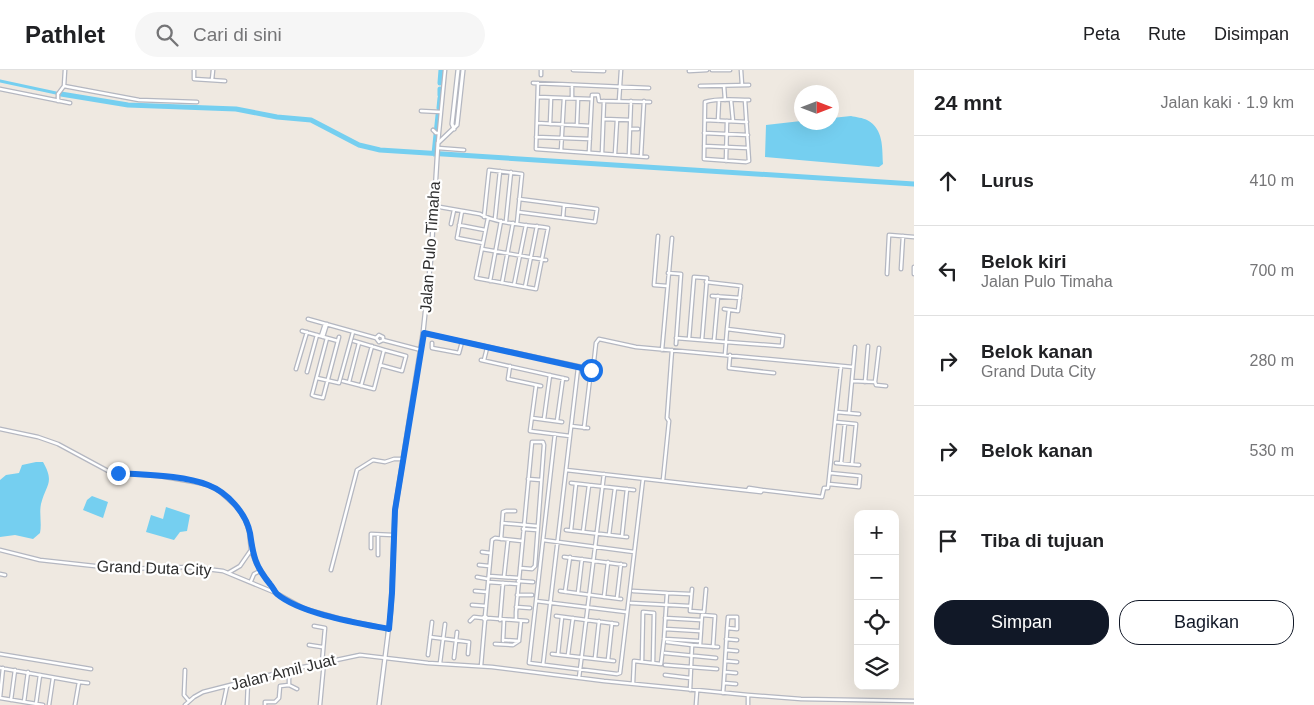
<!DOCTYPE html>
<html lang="id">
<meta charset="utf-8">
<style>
:root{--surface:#fff;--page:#f6f6f6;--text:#202124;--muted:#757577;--line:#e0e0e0;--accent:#111827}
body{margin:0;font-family:Helvetica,sans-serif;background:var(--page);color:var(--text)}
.controls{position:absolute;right:15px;bottom:15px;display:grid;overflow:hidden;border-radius:10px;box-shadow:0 5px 20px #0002}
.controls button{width:45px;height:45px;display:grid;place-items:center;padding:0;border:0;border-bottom:1px solid var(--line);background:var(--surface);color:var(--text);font:25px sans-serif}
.compass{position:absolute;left:794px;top:15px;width:45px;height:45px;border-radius:50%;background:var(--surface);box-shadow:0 5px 20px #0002;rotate:90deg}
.stop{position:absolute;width:15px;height:15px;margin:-11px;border:4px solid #1a73e8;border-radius:50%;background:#fff}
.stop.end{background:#1a73e8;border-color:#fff;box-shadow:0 1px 5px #0008}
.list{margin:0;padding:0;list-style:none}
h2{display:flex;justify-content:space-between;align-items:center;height:65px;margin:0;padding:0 20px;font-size:21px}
h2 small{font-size:16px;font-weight:400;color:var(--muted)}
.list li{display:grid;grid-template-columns:32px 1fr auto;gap:15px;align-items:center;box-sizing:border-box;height:90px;padding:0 20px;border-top:1px solid var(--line)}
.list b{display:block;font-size:19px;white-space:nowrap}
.list p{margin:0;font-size:16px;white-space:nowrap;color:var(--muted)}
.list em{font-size:16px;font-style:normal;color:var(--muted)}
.actions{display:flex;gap:10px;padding:15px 20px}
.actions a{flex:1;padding:11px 0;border:1px solid var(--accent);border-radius:20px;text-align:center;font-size:18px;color:var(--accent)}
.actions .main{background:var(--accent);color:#fff}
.icon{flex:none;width:28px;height:28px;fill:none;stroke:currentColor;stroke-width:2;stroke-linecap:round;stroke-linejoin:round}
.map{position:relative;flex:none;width:914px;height:635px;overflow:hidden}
header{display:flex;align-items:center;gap:30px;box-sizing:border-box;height:70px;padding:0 25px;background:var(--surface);border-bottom:1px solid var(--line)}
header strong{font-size:24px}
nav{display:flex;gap:28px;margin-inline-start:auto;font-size:18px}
.search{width:350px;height:45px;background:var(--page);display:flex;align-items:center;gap:12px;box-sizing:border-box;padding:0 18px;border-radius:28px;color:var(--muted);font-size:19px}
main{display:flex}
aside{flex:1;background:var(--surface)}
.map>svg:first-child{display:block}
</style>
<header>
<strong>Pathlet</strong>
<div class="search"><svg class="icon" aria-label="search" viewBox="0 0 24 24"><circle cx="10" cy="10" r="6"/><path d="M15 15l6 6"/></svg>Cari di sini</div>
<nav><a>Peta</a><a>Rute</a><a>Disimpan</a></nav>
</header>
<main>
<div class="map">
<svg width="914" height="635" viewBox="0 0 914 635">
<rect width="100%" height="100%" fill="#efe9e1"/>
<path fill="#75cff0" d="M851 46C856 47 863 48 867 50 884 59 882 78 883 94L879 97 765 87 766 55 801 51 802 52H832V48Z
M36 392H43C55 413 46 414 41 434 39 443 42 453 40 463L33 469 15 465 0 467V410L6 405 19 403 22 395Z
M92 426 108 432 103 448 83 440 87 430Z
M166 437 190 445 187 461 180 462 174 470 146 462 151 445 163 449Z"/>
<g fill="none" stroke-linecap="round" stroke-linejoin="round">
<path stroke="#75cff0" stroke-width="1" d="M385 578 386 561
M326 591 357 584
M189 630 202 621"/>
<path stroke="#75cff0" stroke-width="3" d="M0 11 56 23"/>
<path stroke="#75cff0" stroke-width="5" d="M440 13 441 0
M61 24 128 35 236 39 277 47 311 50 359 75 380 80 914 114
M440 25V19
M439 38 440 28
M434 84 438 45"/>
<defs>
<path id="minor" d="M194 0V9L225 11
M573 0 604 1
M712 0H730
M741 0 742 15
M689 1 707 0
M541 5V0
M212 10 213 0
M533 13 649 18
M538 13 536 79 647 87
M64 16 139 30 197 32
M700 16 749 15
M724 16 725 30
M0 19 70 33
M538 27 591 29
M572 28V15
M731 30 733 51
M745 30 749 91 746 92 704 89 705 32C718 28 735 30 749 30
M58 31V24L64 16 65 0
M619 31 621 0
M421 41 441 42
M604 49 630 50
M705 50 747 52
M718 51 719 30
M537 53 590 56
M550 54 551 28
M577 55 578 29
M632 59H638
M433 60 436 63H439
M704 63 748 65
M536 67 590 69
M438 73 445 0
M704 76 748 78
M438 78 464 80
M561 81 564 28
M589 82 592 25H598L599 31 650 32
M602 83 604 31
M615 84 617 50
M629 84 631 31
M641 86 644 31
M726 91 727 51
M434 136 480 144C497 154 528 155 548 158L536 219 476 208 488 148
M462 141 457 168 483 173
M518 142 595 152 597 139 519 129
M484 147 489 100 522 104 517 153
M563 148 564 135
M495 149 500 101
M506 151 511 102
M451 154 454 140
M459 155 485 160
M658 166 654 215 667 216
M482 179 546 190
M901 199 903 166
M668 203 681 204 676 274
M887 204 889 165 914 167
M914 204V197
M490 211 501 151
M706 212 741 216 738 241 724 239
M502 213 513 153
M514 215 526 155
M525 217 537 156
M712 226 740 228
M308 249 376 268
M727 259 729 240
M302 261 338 271
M423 263 596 300
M321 266 325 254
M323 267 327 254
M327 268 312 325 314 326 323 328 339 267
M676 268 726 272 727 259 783 266 782 276H781L726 272 725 285
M689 269 694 207 707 208 702 270
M383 270V267L379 265 376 268 379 272 383 270 421 280
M714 271 718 226
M432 273V278L459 283 462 272
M662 280 672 168
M730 285 729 298 774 303
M481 290 567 309
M484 290 487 278
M380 295 402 301 406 286 384 280
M510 296 508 309 541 316
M841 296 836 342 859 344
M296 299 307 262
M593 300 596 273 599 269 636 277 853 297
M307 302 317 265
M317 308 339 313 353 262
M343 311 374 319 384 280 354 271
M852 311 875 312 876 315 886 316
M349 312 359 273
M865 312 868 276
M875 312 879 278
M361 316 372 276
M536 316 530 361 570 366
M849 343 855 277
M532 348 562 352
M544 349 550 305
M557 351 563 308
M835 352 856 354 852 394
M571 356 588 358
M584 358 591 300
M0 359 38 367 58 374 110 402 159 406 194 412 209 415 219 421 238 438 245 449 249 461 251 480 256 493 276 523
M555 364 529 593 617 604 620 603 643 409
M836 393 859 395
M841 393 845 353
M566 400 761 422 762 420 822 427 824 418H828L836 342
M528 409 541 410
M663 410 669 351 667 348 672 280
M571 413 634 420
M829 414 859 417 860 406 830 403
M748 420 749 418 762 420
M502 453 537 456
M523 459 537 460
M566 460 627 467
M571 460 576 414
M583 462 589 415
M378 465V485
M609 465 615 418
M622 466 627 419
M501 469 503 442 506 441H515
M543 470 634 482
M371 478V464L393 465
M0 480 40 490 122 499 190 497 223 501 276 523 305 539 345 550 389 559
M482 482 490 483
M564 487 625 495
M479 495 489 496
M331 500 357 400 373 390 385 392 394 389H402
M228 503 240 496 251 480
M0 504 5 505
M489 506 519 508
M477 507 488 509
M504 507 508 470
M251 511 254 504 260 501
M518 511 533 512
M488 512 518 514
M692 519 690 541 704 542 706 519
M475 521 487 522
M560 521 621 529
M565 522 570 487
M578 523 582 489
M667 523 690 524
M517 525H532
M604 527 608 492
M617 528 621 494
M536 531 626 542
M631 533 689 536
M472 535 486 536
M516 537 530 538
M485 546 492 470 495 468 522 471
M556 546 617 554
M487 548 485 550 483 548 485 546 487 548 527 551
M665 548 700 550
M500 550 503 513
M516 550V542L532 372H543L544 375 535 496 532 499 520 498
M470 551 474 547 483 548
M314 556 325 558 322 593
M665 559 699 561
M430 567 469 572 468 584
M665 569 698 571
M726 569 737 570
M503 571 504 550
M519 571 521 551
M667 572 692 575 690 620
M495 574 513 575 519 571 503 570
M309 575 322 577
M692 575 718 577
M700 575 702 545 715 546 713 577
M726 580 737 581
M665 583 716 588
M0 584 91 599
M552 584 614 591
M558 584 562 547
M428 585 432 552
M568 585 573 548
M454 588 457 562
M595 588 599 551
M608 590 612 553
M726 591 737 592
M642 592 643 542 654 543 653 593
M440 593 445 554
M543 595 578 298
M665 595 717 599
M481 596 485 550
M0 598 79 612 75 635
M185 600 184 625 189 631
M725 602 736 603
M665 605 690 608
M579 608 604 404
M79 612 88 613
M633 613 634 591 661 594 664 569 667 523 633 521
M724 613 736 614
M289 615 297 619
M723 623C725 598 726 572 728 547H737V559L727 558
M0 627 3 598
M0 628 43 635
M11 630 15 600
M24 632 28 602
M36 634 40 605
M49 635 53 608
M185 635 194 627 203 622 289 600 360 585 428 593 492 597 604 611 748 625 801 629 914 631
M223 635 227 616
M247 635 248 611
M265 635V632H275L279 628 280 616 289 615V600
M320 635 324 592
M696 635 697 621
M748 635V625"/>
<path id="tertiary" d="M454 59 452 54 458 0
M379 635 391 540 395 440 423 263 431 188 438 73 457 55 463 0"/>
</defs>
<use href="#minor" stroke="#b4b7c1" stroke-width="5"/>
<use href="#tertiary" stroke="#b4b7c1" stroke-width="5.5"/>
<use href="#minor" stroke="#fff" stroke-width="2.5"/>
<use href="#tertiary" stroke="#fff" stroke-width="3"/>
</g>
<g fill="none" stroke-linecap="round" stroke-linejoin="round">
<path stroke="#1a73e8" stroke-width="6" d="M118 403C145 405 183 405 208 415 227 422 246 443 250 463 253 485 255 496 270 514 273 517 274 521 277 524 301 544 358 553 389 559L392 523 395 440 424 263 591 300"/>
</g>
<g text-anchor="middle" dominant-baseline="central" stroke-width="4.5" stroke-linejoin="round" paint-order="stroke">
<g font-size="16" fill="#2e2e2e" stroke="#fff">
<text transform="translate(430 177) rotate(-86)">Jalan Pulo Timaha</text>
<text transform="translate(154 498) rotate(2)">Grand Duta City</text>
<text transform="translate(283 602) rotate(-14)">Jalan Amil Juat</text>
</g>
</g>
</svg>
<div class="controls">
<button>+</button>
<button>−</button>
<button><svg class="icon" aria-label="locate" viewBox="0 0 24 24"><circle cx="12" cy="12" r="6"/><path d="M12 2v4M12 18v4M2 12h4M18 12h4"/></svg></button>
<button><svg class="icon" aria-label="layers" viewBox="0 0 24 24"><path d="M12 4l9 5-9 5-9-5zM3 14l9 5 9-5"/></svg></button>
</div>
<svg class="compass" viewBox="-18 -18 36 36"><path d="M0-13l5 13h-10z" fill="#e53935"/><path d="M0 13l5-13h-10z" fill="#757577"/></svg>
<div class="stop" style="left:591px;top:300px"></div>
<div class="stop end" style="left:118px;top:403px"></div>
</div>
<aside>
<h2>24 mnt<small>Jalan kaki · 1.9 km</small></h2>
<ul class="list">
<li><svg class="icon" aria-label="ahead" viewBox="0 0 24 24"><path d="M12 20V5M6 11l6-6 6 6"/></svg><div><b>Lurus</b></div><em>410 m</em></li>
<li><svg class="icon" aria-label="left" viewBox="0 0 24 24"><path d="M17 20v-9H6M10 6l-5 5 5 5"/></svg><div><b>Belok kiri</b><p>Jalan Pulo Timaha</p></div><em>700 m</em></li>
<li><svg class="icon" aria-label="right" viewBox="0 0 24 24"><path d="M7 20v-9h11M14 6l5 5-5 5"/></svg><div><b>Belok kanan</b><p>Grand Duta City</p></div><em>280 m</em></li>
<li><svg class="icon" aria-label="right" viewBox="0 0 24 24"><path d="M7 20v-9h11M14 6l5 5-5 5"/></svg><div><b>Belok kanan</b></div><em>530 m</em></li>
<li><svg class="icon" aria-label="arrive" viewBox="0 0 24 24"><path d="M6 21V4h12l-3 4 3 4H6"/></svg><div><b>Tiba di tujuan</b></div></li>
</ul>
<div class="actions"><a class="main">Simpan</a><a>Bagikan</a></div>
</aside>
</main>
